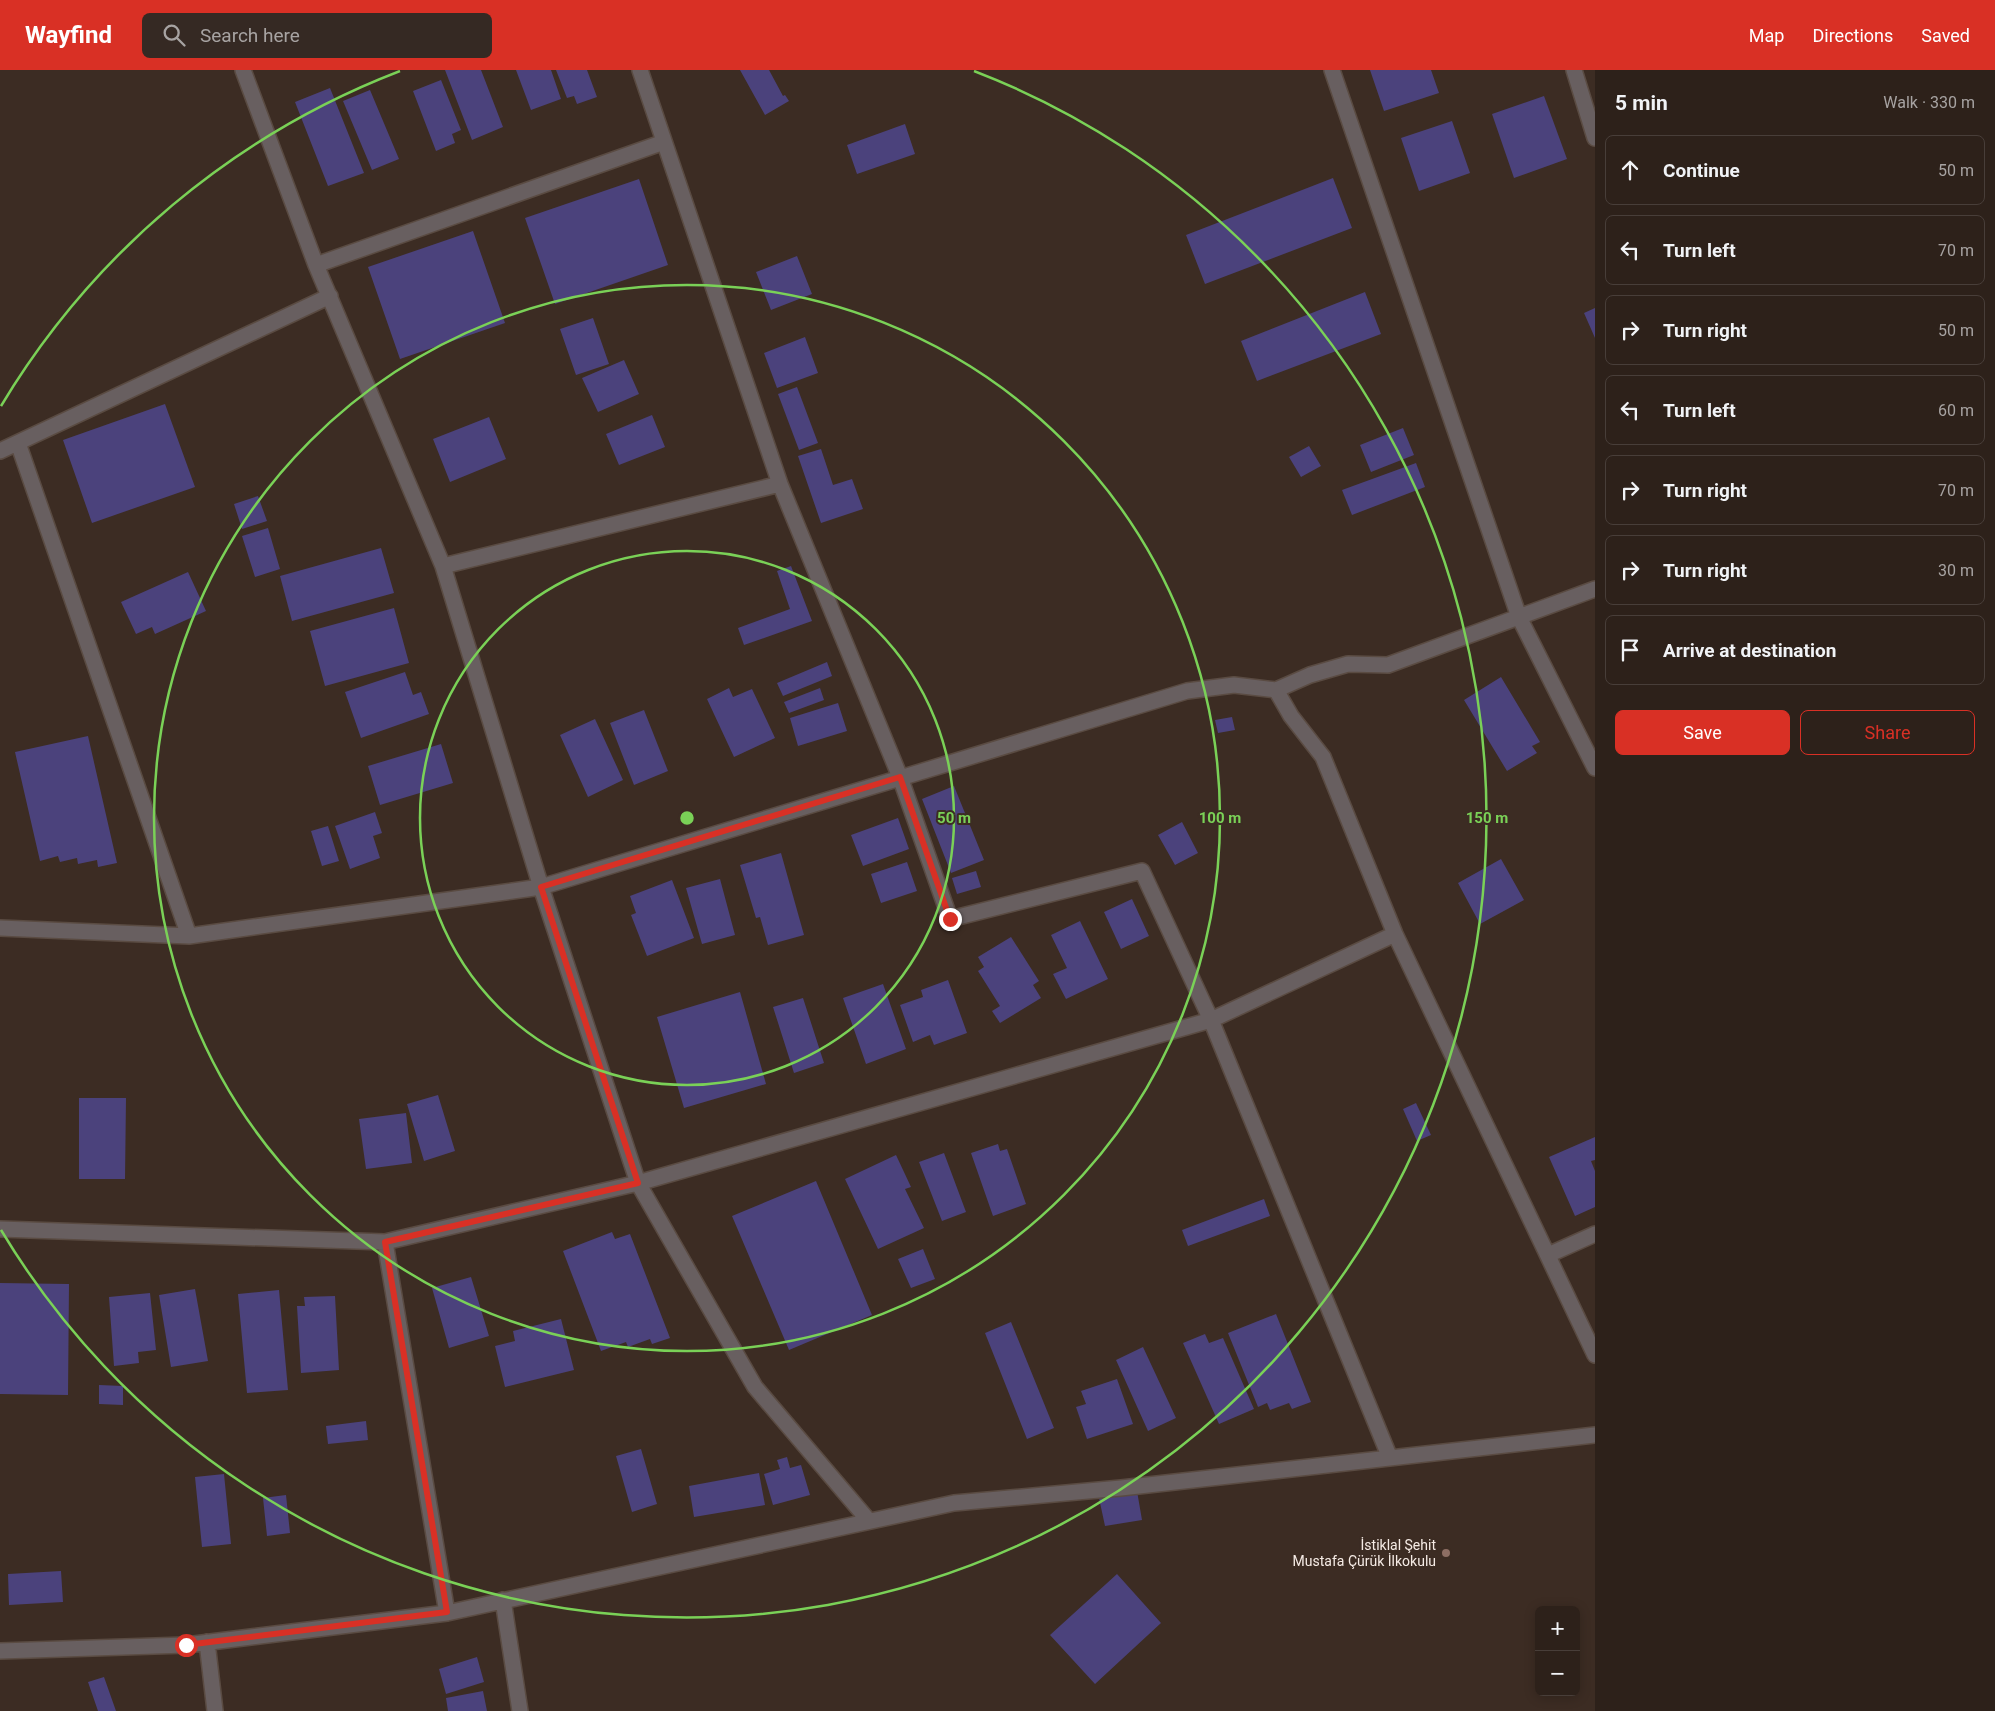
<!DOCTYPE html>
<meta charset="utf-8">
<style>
:root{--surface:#2d211a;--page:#352923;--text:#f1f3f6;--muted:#a7a3a2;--line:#483e39;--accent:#d93025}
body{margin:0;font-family:Roboto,sans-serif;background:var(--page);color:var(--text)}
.controls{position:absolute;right:15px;bottom:15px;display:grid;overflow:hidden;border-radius:8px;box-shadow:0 2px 12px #0003}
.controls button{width:45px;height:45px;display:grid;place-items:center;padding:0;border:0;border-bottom:1px solid var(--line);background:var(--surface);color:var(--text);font:25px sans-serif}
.stop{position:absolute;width:15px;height:15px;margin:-11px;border:4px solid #d93025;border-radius:50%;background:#fff}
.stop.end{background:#d93025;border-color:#fff;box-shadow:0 1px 5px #0008}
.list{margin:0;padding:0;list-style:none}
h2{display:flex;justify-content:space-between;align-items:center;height:65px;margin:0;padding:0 20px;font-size:21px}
h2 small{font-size:16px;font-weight:400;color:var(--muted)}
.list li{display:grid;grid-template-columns:32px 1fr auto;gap:15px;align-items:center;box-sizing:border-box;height:70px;margin:0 10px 10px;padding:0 10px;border:1px solid var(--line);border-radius:8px}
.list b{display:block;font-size:19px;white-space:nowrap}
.list em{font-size:16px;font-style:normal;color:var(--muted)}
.actions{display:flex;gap:10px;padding:15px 20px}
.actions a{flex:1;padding:11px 0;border:1px solid var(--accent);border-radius:8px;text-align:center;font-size:18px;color:var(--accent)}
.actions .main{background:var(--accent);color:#fff}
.icon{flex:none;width:28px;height:28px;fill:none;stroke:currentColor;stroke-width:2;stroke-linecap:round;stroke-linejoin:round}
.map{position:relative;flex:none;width:1595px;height:1641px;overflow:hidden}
header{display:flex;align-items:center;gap:30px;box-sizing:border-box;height:70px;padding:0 25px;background:var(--accent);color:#fff}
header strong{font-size:24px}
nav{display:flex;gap:28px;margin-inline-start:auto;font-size:18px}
.search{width:350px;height:45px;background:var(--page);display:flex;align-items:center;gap:12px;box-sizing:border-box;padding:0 18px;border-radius:8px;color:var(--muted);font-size:19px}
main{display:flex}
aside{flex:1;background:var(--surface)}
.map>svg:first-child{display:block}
</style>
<header>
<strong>Wayfind</strong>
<div class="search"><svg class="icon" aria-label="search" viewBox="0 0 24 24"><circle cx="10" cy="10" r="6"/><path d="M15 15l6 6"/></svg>Search here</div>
<nav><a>Map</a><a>Directions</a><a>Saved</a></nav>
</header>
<main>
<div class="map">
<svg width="1595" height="1641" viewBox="0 0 1595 1641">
<rect width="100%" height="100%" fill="#3c2c23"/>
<path fill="#4b427c" d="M445 0H481L503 57 472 70Z
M516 0H551L561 29 531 40Z
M556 0H587L597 27 577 34 574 26 567 28Z
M740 0H769L783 26 785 25 789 31 765 45Z
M1370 0H1431L1439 23 1384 41Z
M441 10 461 60 452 64 455 73 436 81 413 21Z
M330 18 364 103 328 116 295 32Z
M370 20 399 89 372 100 343 31Z
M1544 26 1567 89 1514 108 1492 44Z
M1452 51 1470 103 1419 121 1401 68Z
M905 54 915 84 857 104 847 75Z
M1333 108 1352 158 1205 214 1186 165Z
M639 109 668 195 555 234 525 148Z
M473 161 505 253 400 289 368 197Z
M797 186 812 224 771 240 756 202Z
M1365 222 1381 264 1257 311 1241 271Z
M1595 238V268L1584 243Z
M593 248 609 294 576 305 560 259Z
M805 267 818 303 777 318 764 283Z
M624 290 639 324 598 342 582 308Z
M797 317 818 373 799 380 778 324Z
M165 334 195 417 92 453 63 370Z
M652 345 665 377 619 395 606 364Z
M489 347 506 389 450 412 433 369Z
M1403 358 1414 385 1371 402 1360 375Z
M1309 376 1321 396 1301 407 1289 387Z
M821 379 833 415 852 409 863 439 821 453 798 386Z
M1416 393 1425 417 1352 445 1342 420Z
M258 426 267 451 242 459 234 434Z
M268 458 280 499 255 507 242 466Z
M381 478 394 523 292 551 280 506Z
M791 496 812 551 744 575 738 558 790 539 777 501Z
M188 502 206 541 155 564 152 557 136 564 121 532Z
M394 538 409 593 325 616 310 561Z
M827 592 832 606 783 626 777 613Z
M405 602 413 625 421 622 429 644 361 668 345 622Z
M1501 607 1540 672 1532 676 1537 683 1507 701 1464 630Z
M729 618 733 627 752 619 775 668 734 687 707 629Z
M820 618 824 630 789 643 784 632Z
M838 633 847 661 798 676 790 648Z
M644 640 668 701 634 715 610 653Z
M1232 647 1235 660 1218 663 1215 650Z
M595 649 623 710 588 727 560 665Z
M88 666 117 793 98 797 97 790 78 794 77 788 60 792 58 786 40 791 15 682Z
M441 674 453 713 380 735 368 696Z
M954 716 984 790 951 803 922 729Z
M375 742 382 763 373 766 380 788 350 799 335 756Z
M898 748 909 779 863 796 851 765Z
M1182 752 1198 783 1175 795 1158 765Z
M328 756 339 791 322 796 311 761Z
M781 783 804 865 768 875 760 847 756 848 740 795Z
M1501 789 1524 830 1480 854 1458 813Z
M907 792 917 821 881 833 871 804Z
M976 801 981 817 957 824 952 808Z
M720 809 735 865 702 874 686 818Z
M672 810 694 868 647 886 631 845 636 843 630 826Z
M1132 829 1149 866 1121 879 1104 842Z
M1080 851 1108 909 1066 929 1053 904 1067 898 1051 865Z
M1011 867 1039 911 1033 915 1041 928 1000 953 992 941 1000 936 978 901 984 897 978 887Z
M948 910 967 963 934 975 930 965 913 972 900 935 923 927 921 920Z
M883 914 906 979 866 994 843 928Z
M740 922 766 1014 684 1038 657 947Z
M803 928 824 993 794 1003 773 937Z
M438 1025 455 1081 424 1091 407 1034Z
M79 1028H126L125 1109H79Z
M1416 1033 1431 1065 1417 1071 1403 1039Z
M406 1043 412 1093 366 1099 359 1049Z
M1595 1067V1090L1591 1091 1595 1101V1137L1575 1146 1549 1087Z
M998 1074 1000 1081 1007 1079 1026 1134 993 1146 971 1083Z
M944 1083 966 1142 942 1151 919 1092Z
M896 1085 911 1117 905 1119 924 1158 878 1179 845 1109Z
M816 1111 872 1245 789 1280 732 1146Z
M1264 1129 1270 1146 1188 1176 1182 1160Z
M612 1162 615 1169 630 1164 670 1268 652 1274 650 1269 628 1277 626 1272 601 1281 563 1181Z
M923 1179 935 1209 911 1218 898 1189Z
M471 1207 489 1266 449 1278 432 1218Z
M0 1213 69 1214 68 1325 0 1324Z
M195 1219 208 1291 171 1297 159 1225Z
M279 1220 288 1320 247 1323 238 1224Z
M150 1223 156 1280 138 1282 139 1293 114 1296 109 1227Z
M335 1226 339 1300 301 1303 297 1236H305L304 1227Z
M1276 1244 1311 1332 1292 1339 1289 1333 1270 1340 1267 1333 1258 1337 1228 1263Z
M561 1249 574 1300 505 1317 495 1276 515 1271 513 1261Z
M1011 1252 1054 1358 1027 1369 985 1263Z
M1205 1264 1209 1273 1223 1268 1254 1339 1219 1354 1183 1273Z
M1143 1277 1176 1348 1148 1361 1116 1290Z
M1117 1309 1133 1354 1087 1369 1076 1337 1086 1334 1081 1321Z
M99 1315 123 1316V1335L99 1334Z
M366 1351 368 1370 328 1374 326 1356Z
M641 1379 657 1434 632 1442 616 1386Z
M787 1387 790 1398 801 1395 810 1425 773 1435 764 1404 780 1399 777 1390Z
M759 1403 765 1435 694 1447 689 1416Z
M224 1404 231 1474 202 1477 195 1407Z
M1137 1421 1142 1450 1105 1456 1099 1428Z
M286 1425 290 1463 267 1466 263 1428Z
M61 1501 63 1532 9 1535 8 1504Z
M1117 1504 1161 1553 1095 1614 1050 1565Z
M477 1587 484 1612 446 1624 439 1599Z
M104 1607 116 1641H98L88 1612Z
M483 1621 487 1641H448L446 1628Z"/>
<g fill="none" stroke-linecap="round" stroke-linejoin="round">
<defs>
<path id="minor" d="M243 0 316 195 443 496 541 817 638 1113 755 1317 869 1451
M640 0 780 414 900 707 950 849 1142 801 1211 950 1390 1388
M1332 0 1519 547 1595 698
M1574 0 1595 68
M316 195 664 72
M18 373 189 866
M0 381 330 226
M443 496 780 414
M1276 620 1310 605 1348 594 1388 595 1595 519
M0 858 189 866 541 817 1187 621 1234 615 1276 620 1291 646 1323 687 1395 864 1595 1285
M0 1159 385 1172 638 1113 1211 950 1395 864
M385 1172 447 1543
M1548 1185 1595 1164
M503 1530 520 1641
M207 1572 215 1641
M0 1581 186 1575 447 1543 954 1433 1121 1418 1595 1365"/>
</defs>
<use href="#minor" stroke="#5a4b42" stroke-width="18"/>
<use href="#minor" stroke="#685f60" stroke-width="15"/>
</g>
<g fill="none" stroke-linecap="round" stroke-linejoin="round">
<path stroke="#d93025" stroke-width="6" d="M186 1575 447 1542 385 1172 638 1113 541 817 900 707 950 849"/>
</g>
<g fill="none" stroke="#7ad157" stroke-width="2.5">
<circle cx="687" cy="748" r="267"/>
<circle cx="687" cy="748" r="533"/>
<path d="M1 336A800 800 0 0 1 400 1M974 1A800 800 0 1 1 1 1160"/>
</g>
<circle fill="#8d6e63" stroke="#3c2c23" stroke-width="2" cx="1446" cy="1483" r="5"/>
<g text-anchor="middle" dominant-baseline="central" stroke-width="4" stroke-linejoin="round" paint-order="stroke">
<g font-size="14" fill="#f5ebe5" stroke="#3c2c23" text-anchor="end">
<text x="1436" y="1475">İstiklal Şehit<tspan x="1436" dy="16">Mustafa Çürük İlkokulu</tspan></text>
</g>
</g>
<circle cx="687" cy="748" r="8" fill="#7ad157" stroke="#3c2c23" stroke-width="2.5"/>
<g font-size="15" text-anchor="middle" font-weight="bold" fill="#7ad157" stroke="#3c2c23" stroke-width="4" stroke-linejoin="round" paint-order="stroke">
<text x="954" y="753">50 m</text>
<text x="1220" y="753">100 m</text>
<text x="1487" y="753">150 m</text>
</g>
</svg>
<div class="controls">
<button>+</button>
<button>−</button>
</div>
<div class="stop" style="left:186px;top:1575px"></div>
<div class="stop end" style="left:950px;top:849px"></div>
</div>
<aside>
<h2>5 min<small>Walk · 330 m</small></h2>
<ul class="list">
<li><svg class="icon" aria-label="ahead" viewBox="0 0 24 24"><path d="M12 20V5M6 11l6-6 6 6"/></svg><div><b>Continue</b></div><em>50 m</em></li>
<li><svg class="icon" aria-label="left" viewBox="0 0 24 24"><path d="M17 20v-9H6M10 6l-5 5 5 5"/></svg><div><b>Turn left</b></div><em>70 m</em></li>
<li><svg class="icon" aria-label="right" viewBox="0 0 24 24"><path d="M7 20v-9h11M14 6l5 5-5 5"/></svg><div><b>Turn right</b></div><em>50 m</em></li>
<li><svg class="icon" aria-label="left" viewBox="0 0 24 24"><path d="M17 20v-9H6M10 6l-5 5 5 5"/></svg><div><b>Turn left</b></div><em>60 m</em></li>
<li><svg class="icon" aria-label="right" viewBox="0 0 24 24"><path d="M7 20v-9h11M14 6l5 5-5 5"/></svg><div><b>Turn right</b></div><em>70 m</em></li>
<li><svg class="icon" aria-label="right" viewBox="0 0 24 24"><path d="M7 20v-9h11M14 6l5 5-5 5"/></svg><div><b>Turn right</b></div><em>30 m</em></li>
<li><svg class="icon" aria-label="arrive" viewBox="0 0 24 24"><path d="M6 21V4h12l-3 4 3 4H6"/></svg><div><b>Arrive at destination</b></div></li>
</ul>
<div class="actions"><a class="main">Save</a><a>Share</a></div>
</aside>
</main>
